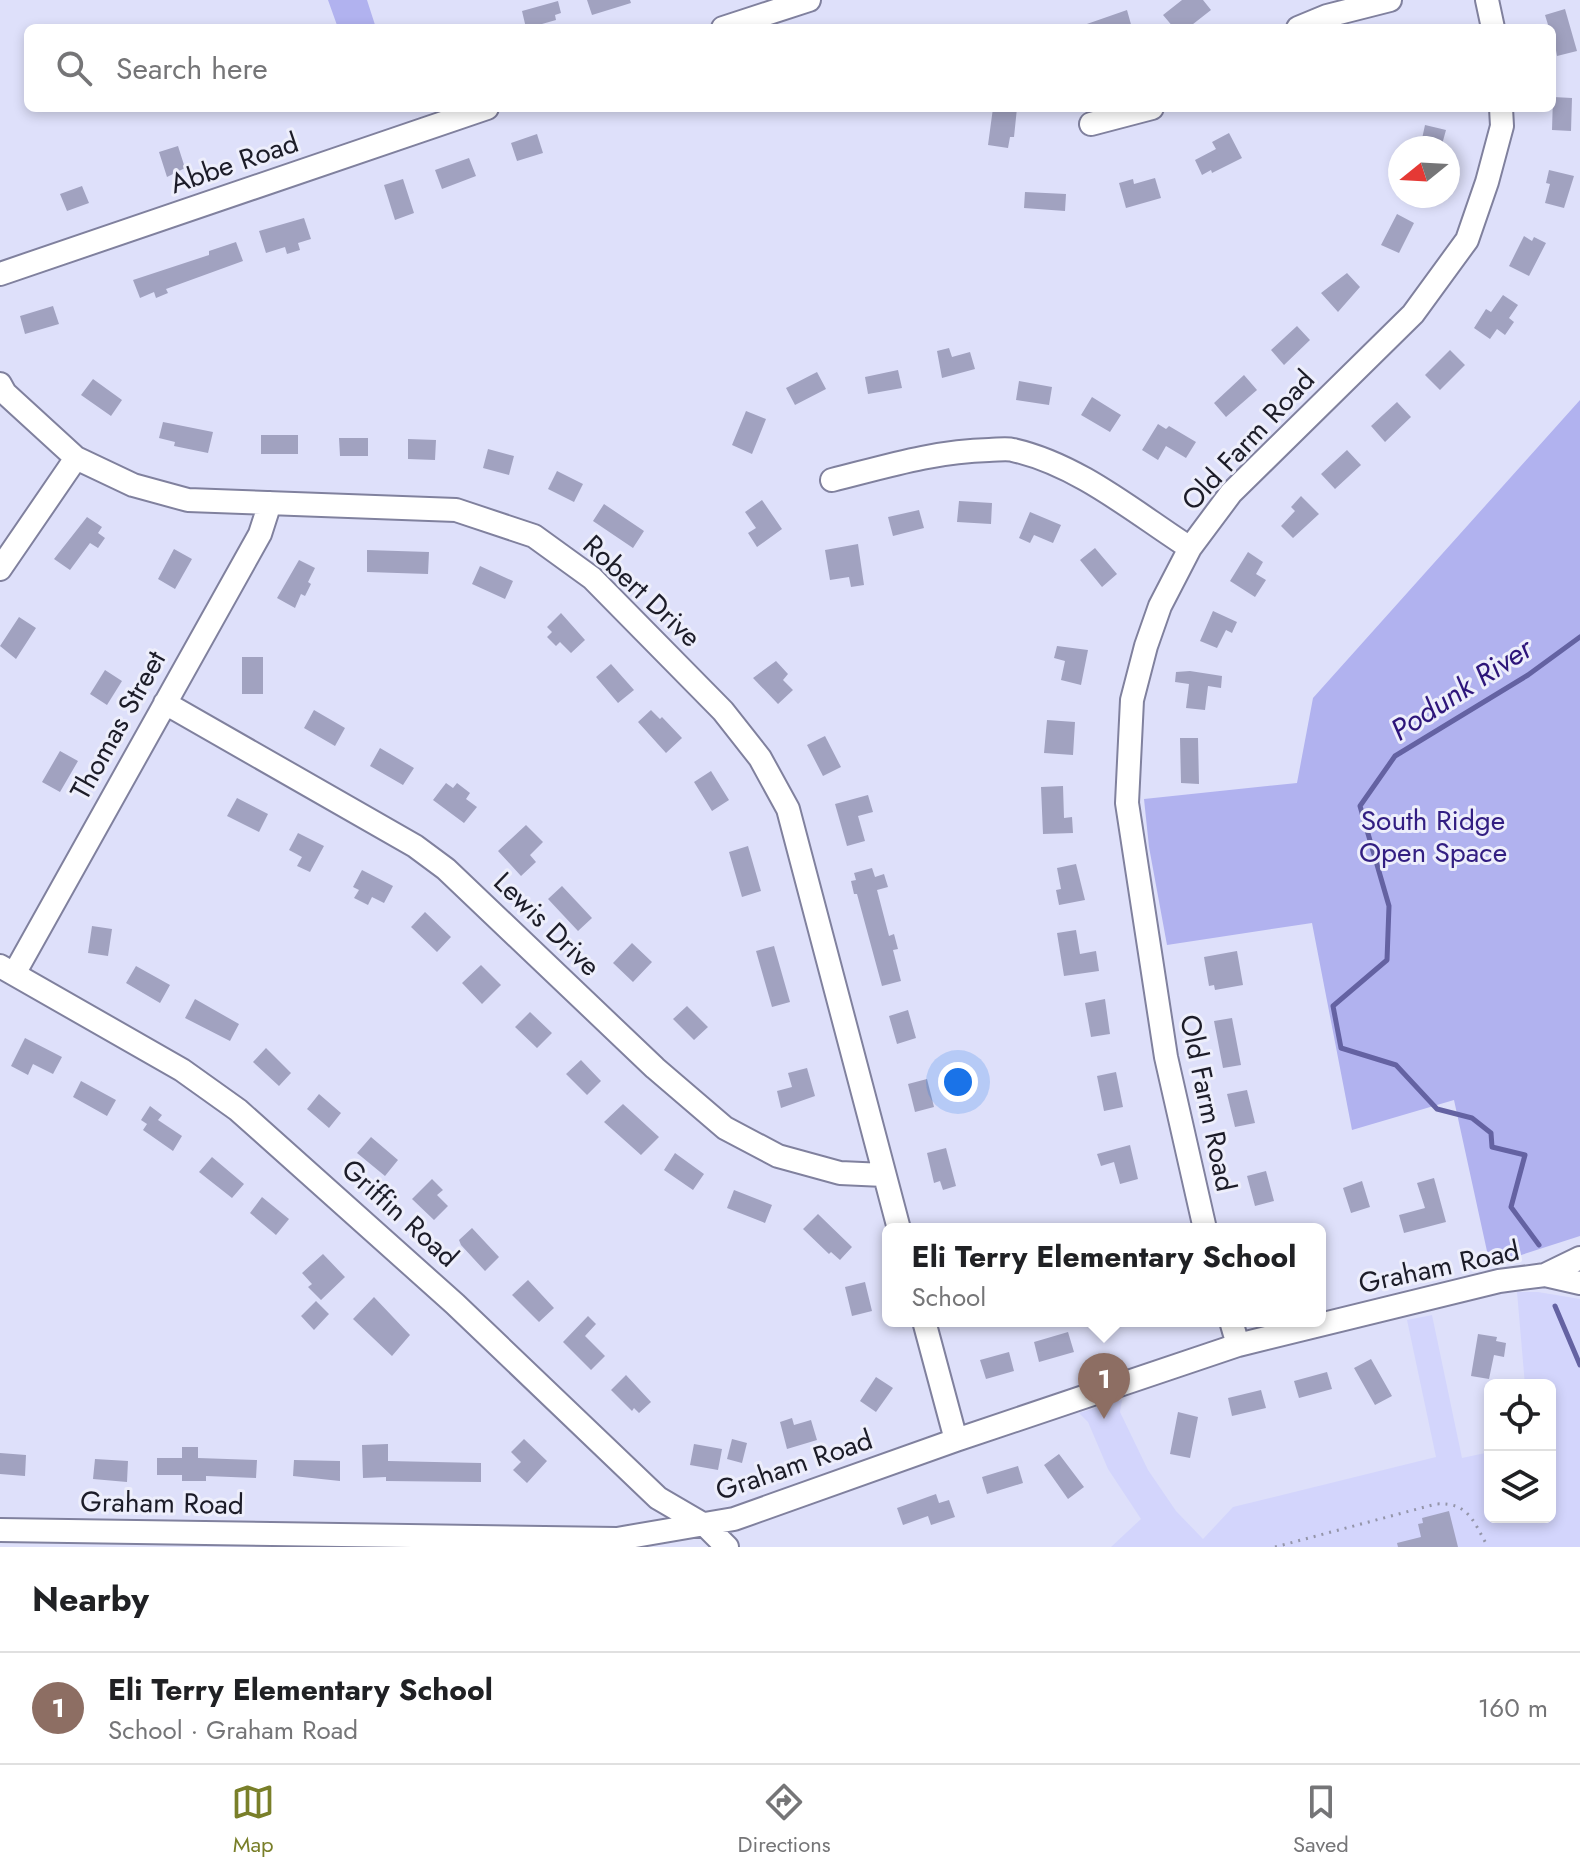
<!DOCTYPE html>
<meta charset="utf-8">
<style>
:root{--surface:#fff;--page:#f2f2f2;--text:#202124;--muted:#757577;--line:#e0e0e0;--accent:#797f29}
body{margin:0;font-family:Jost,sans-serif;background:var(--page);color:var(--text)}
.controls{position:absolute;right:24px;bottom:24px;display:grid;overflow:hidden;border-radius:12px;box-shadow:0 4px 12px #0003}
.controls button{width:72px;height:72px;display:grid;place-items:center;padding:0;border:0;border-bottom:2px solid var(--line);background:var(--surface);color:var(--text);font:40px sans-serif}
.compass{position:absolute;left:1388px;top:136px;width:72px;height:72px;border-radius:50%;background:var(--surface);box-shadow:0 4px 12px #0003;rotate:252deg}
.you{position:absolute;left:958px;top:1082px;width:28px;height:28px;margin:-20px;border:6px solid #fff;border-radius:50%;background:#1a73e8;box-shadow:0 0 0 12px #1a73e833}
.badge{display:grid;place-items:center;width:52px;height:52px;border-radius:50%;background:var(--accent);color:#fff;font-size:26px;font-weight:700}
.pin{position:absolute;translate:-50% -66px;filter:drop-shadow(0 2px 4px #0008)}
.pin::after{content:'';position:absolute;top:42px;width:28px;height:24px;background:inherit;clip-path:polygon(0 0,100% 0,50% 100%)}
.popup{position:absolute;left:882px;top:1223px;width:444px;height:104px;box-sizing:border-box;display:grid;place-content:center;border-radius:12px;background:var(--surface);filter:drop-shadow(0 2px 6px #0005);font-size:26px;white-space:nowrap;color:var(--muted)}
.popup b{font-size:30px;color:var(--text)}
.popup::after{content:'';position:absolute;left:50%;top:100%;margin-left:-16px;border:16px solid transparent;border-top-color:var(--surface)}
.list{margin:0;padding:0;list-style:none}
h2{display:flex;justify-content:space-between;align-items:center;height:104px;margin:0;padding:0 32px;font-size:34px}
h2 small{font-size:26px;font-weight:400;color:var(--muted)}
.list li{display:grid;grid-template-columns:52px 1fr auto;gap:24px;align-items:center;box-sizing:border-box;height:112px;padding:0 32px;border-top:2px solid var(--line)}
.list b{display:block;font-size:30px;white-space:nowrap}
.list p{margin:0;font-size:26px;white-space:nowrap;color:var(--muted)}
.list em{font-size:26px;font-style:normal;color:var(--muted)}
.icon{flex:none;width:44px;height:44px;fill:none;stroke:currentColor;stroke-width:2;stroke-linecap:round;stroke-linejoin:round}
.map{position:relative;flex:none;width:1580px;height:1547px;overflow:hidden}
.search{position:absolute;background:var(--surface);box-shadow:0 4px 12px #0003;left:24px;right:24px;top:24px;height:88px;display:flex;align-items:center;gap:20px;box-sizing:border-box;padding:0 28px;border-radius:12px;color:var(--muted);font-size:30px}
.sheet{height:216px;background:var(--surface)}
nav{display:flex;justify-content:space-around;align-items:center;box-sizing:border-box;height:112px;border-top:2px solid var(--line);background:var(--surface);font-size:22px;color:var(--muted)}
nav a{display:grid;justify-items:center;gap:4px}
nav .on{color:var(--accent)}
.map>svg:first-child{display:block}
</style>
<div class="map">
<svg width="1580" height="1547" viewBox="0 0 1580 1547">
<rect width="100%" height="100%" fill="#dee0fa"/>
<path fill="#d3d5fc" d="M1517 1292H1538L1580 1299V1547H1111L1141 1519 1108 1469 1088 1422 1079 1413 1122 1400 1120 1412 1148 1470 1176 1511 1203 1539 1233 1507 1436 1457 1407 1320 1432 1315 1462 1458 1490 1452V1517H1550V1385H1525Z"/>
<path fill="#b1b2ef" d="M328 0H367L376 28H338Z
M1580 400V1236L1490 1265 1454 1100 1352 1130 1312 923 1167 945 1149 847 1144 799 1297 783 1313 698Z"/>
<g fill="none" stroke-linecap="round" stroke-linejoin="round">
<path stroke="#6462a2" stroke-width="5" d="M1539 1245 1511 1207 1525 1155 1492 1147 1491 1133 1472 1118 1437 1109 1396 1065 1341 1048 1333 1006 1387 960 1389 906 1360 806 1395 756 1528 675 1580 637
M1555 1306 1580 1365"/>
</g>
<path fill="#a1a2c0" d="M587 0H630L631 3 592 15Z
M1182 0H1203L1211 10 1188 28H1174L1163 15Z
M558 1 561 13 555 15 556 20 542 24 543 28H526L522 11Z
M1565 9 1577 51 1557 56 1552 28H1549L1545 15Z
M1127 10 1132 28H1084V25Z
M1553 97 1572 98 1571 131 1552 130Z
M993 108H1017L1014 137H1010L1008 148 988 145Z
M1425 125 1446 130 1441 148H1420Z
M1229 133 1242 158 1212 173 1211 170 1202 175 1195 160 1216 149 1212 142Z
M537 134 543 153 517 161 511 143Z
M178 146 185 168 167 177 159 152Z
M469 158 476 176 442 189 435 170Z
M1549 170 1574 176 1564 208 1545 203 1550 184 1546 183Z
M1155 178 1161 198 1126 208 1119 183 1133 179 1134 184Z
M403 179 414 213 395 220 384 185Z
M82 186 89 203 67 211 60 194Z
M1025 192 1066 194 1065 211 1024 208Z
M1397 214 1414 223 1399 253 1381 245Z
M304 218 311 239 298 243 300 250 287 254 285 247 266 253 259 231Z
M1524 236 1532 241 1534 237 1546 243 1529 276 1509 266Z
M236 242 243 261 166 289 168 293 156 298 154 292 140 298 133 280 209 255V251Z
M1347 273 1360 287 1338 312 1321 293Z
M1503 295 1518 305 1509 318 1514 322 1505 335 1497 329 1490 339 1474 328 1486 309 1491 312Z
M53 306 59 324 25 334 20 316Z
M1297 326 1310 340 1284 365 1271 350Z
M949 348 952 357 970 352 975 369 942 378 937 351Z
M1450 350 1465 365 1440 390 1425 375Z
M898 370 902 388 868 394 865 377Z
M817 372 826 389 795 405 786 388Z
M1244 375 1257 390 1226 417 1214 403Z
M93 379 122 400 111 416 81 395Z
M1019 381 1052 387 1049 405 1016 400Z
M1092 397 1121 415 1110 432 1081 415Z
M1397 402 1411 417 1385 442 1371 426Z
M746 411 766 419 752 454 732 445Z
M163 422 213 432 208 453 174 446 175 442 159 438Z
M1158 424 1166 429 1169 426 1196 442 1186 458 1166 446 1158 460 1142 450Z
M261 435H298V454H261Z
M339 438H368V456H340Z
M408 439 436 440 435 460 408 459Z
M488 449 514 456 509 475 483 468Z
M1347 450 1361 465 1335 489 1321 474Z
M557 471 583 484 574 502 548 489Z
M1301 496 1319 514 1293 538 1281 526 1295 511 1291 507Z
M762 500 782 529 757 547 748 533 756 528 745 512Z
M959 501 992 503 991 524 957 522Z
M604 504 644 531 633 548 593 521Z
M919 510 924 528 893 536 888 517Z
M1030 512 1061 525 1053 543 1034 535 1030 543 1019 538Z
M87 517 102 527 98 533 105 538 98 548 90 543 70 570 54 559Z
M858 544 864 585 851 587 849 577 830 580 825 550Z
M1095 548 1117 574 1102 587 1080 560Z
M174 549 192 559 175 589 158 579Z
M367 550 429 552 428 574 367 572Z
M1248 552 1263 562 1256 574 1266 580 1255 597 1230 581Z
M299 560 315 568 308 582 311 584 305 596 301 594 295 608 277 598Z
M480 566 513 581 505 599 472 584Z
M1213 611 1237 622 1232 633 1226 630 1217 648 1200 641Z
M561 613 585 640 571 653 560 642 556 646 547 637 552 632 547 627Z
M19 617 36 628 16 659 0 646Z
M1057 646 1088 650 1081 685 1061 680 1065 661 1054 658Z
M242 657H263V694H242Z
M776 661 788 674 783 680 793 690 778 704 753 678Z
M611 664 634 690 618 703 596 677Z
M105 670 122 681 107 705 90 694Z
M1190 671 1222 676 1221 688 1208 686 1205 710 1186 708 1189 684 1175 682 1176 672Z
M314 710 345 728 335 746 304 728Z
M651 710 660 719 662 717 682 738 666 753 638 722Z
M1047 720 1075 722 1073 755 1044 753Z
M825 736 841 767 823 776 807 745Z
M1180 738H1198L1199 784 1181 783Z
M380 748 414 768 403 785 370 766Z
M60 751 78 761 60 792 42 782Z
M711 771 729 800 712 811 694 782Z
M446 783 453 788 457 783 470 793 466 799 477 807 464 823 433 800Z
M1063 786 1064 818 1072 817 1073 833 1043 834 1041 787Z
M868 795 873 812 858 816 865 841 847 846 835 804Z
M237 798 268 814 259 832 227 816Z
M526 825 543 842 530 855 536 862 521 876 498 851Z
M298 833 324 846 310 872 297 866 302 857 289 850Z
M748 846 761 891 742 897 729 852Z
M1076 864 1085 900 1059 905 1056 890 1061 889 1057 868Z
M872 868 875 877 884 874 888 887 877 890 889 936 894 934 898 949 893 950 901 981 882 986 857 894H854L851 881 856 880 854 873Z
M362 870 393 886 384 903 372 897 368 905 354 898 359 890 353 887Z
M562 886 592 918 578 931 548 899Z
M425 912 451 937 437 952 411 927Z
M92 926 112 929 108 956 88 953Z
M1076 930 1080 954 1096 951 1099 971 1064 976 1057 933Z
M632 943 652 962 633 982 613 963Z
M774 946 790 1002 772 1007 756 951Z
M1237 951 1243 985 1215 990 1214 985 1209 986 1204 957Z
M481 965 501 985 482 1004 462 983Z
M136 966 170 985 160 1003 126 983Z
M195 999 239 1024 230 1041 185 1018Z
M1105 999 1110 1034 1091 1037 1085 1003Z
M687 1006 708 1027 694 1040 673 1019Z
M908 1010 916 1038 897 1044 889 1016Z
M530 1012 552 1033 537 1048 515 1027Z
M1232 1018 1241 1065 1223 1068 1214 1021Z
M25 1038 62 1057 53 1074 33 1064 28 1075 11 1066Z
M266 1048 291 1073 279 1086 253 1062Z
M581 1060 601 1081 587 1095 566 1074Z
M807 1068 815 1096 781 1108 777 1091 792 1087 788 1073Z
M1116 1072 1123 1107 1104 1111 1097 1076Z
M927 1079 934 1107 915 1112 908 1084Z
M81 1081 116 1100 107 1116 73 1097Z
M1247 1090 1255 1123 1235 1127 1227 1094Z
M319 1094 341 1113 329 1128 307 1109Z
M623 1104 659 1137 641 1155 604 1122Z
M150 1106 162 1115 158 1120 182 1136 173 1151 143 1130 147 1124 141 1120Z
M371 1137 398 1160 385 1176 357 1153Z
M1130 1145 1138 1179 1120 1184 1114 1162 1101 1166 1097 1154Z
M946 1148 956 1186 943 1190 940 1181 934 1183 927 1153Z
M675 1153 704 1174 693 1190 664 1170Z
M212 1157 244 1184 232 1198 199 1172Z
M1266 1171 1274 1201 1255 1206 1247 1176Z
M1434 1178 1446 1222 1404 1233 1399 1215 1425 1208 1417 1183Z
M432 1179 443 1190 437 1195 448 1206 434 1220 412 1199Z
M1362 1181 1370 1207 1351 1213 1343 1188Z
M734 1190 772 1205 765 1223 727 1208Z
M262 1197 289 1219 276 1235 250 1213Z
M818 1214 852 1247 840 1260 831 1252 829 1254 803 1229Z
M472 1228 499 1257 485 1271 461 1245 459 1240Z
M323 1254 345 1277 321 1300 308 1287 312 1284 302 1273Z
M528 1280 554 1308 539 1322 512 1295Z
M865 1282 872 1311 852 1316 845 1287Z
M374 1297 410 1335 392 1356 353 1319Z
M316 1301 329 1314 314 1330 301 1316Z
M588 1316 596 1324 585 1336 605 1356 591 1370 563 1342Z
M1068 1332 1074 1352 1039 1362 1034 1342Z
M1478 1334 1497 1337 1496 1341 1506 1343 1504 1357 1494 1355 1489 1379 1471 1376Z
M1009 1352 1014 1371 986 1379 980 1360Z
M1371 1359 1392 1396 1375 1405 1354 1368Z
M1327 1372 1332 1389 1299 1398 1294 1381Z
M626 1375 651 1402 639 1413 634 1408 632 1411 611 1390Z
M876 1377 893 1388 876 1412 860 1401Z
M1261 1390 1266 1408 1232 1416 1228 1398Z
M1178 1412 1198 1417 1190 1458 1170 1454Z
M792 1418 794 1425 811 1420 817 1440 787 1449 780 1422Z
M524 1439 547 1461 527 1483 513 1470 521 1462 511 1452Z
M732 1439 747 1443 742 1463 727 1459Z
M388 1444V1461L481 1463V1482L386 1481V1477L363 1478 362 1445Z
M694 1444 722 1449 718 1470 690 1465Z
M182 1447H198V1458L257 1460 256 1478 206 1476V1481H182V1475H157V1458H182Z
M0 1453 26 1455 25 1476 0 1474Z
M1059 1454 1084 1487 1068 1499 1044 1465Z
M95 1459 128 1461 127 1482 93 1479Z
M294 1460 340 1461V1481L293 1476Z
M1018 1466 1023 1483 987 1494 982 1477Z
M936 1494 939 1503 949 1500 955 1517 931 1525 928 1516 903 1525 897 1508Z
M1449 1511 1458 1547H1398L1397 1543 1421 1537 1418 1524 1423 1523 1422 1518Z"/>
<g fill="none" stroke-linecap="round" stroke-linejoin="round">
<defs>
<path id="minor" d="M1487 0 1493 28
M723 28 809 0
M1298 28 1327 16 1390 0
M1091 124 1152 108
M0 274 487 108
M0 384 5 393 76 458 133 485 188 500 456 510 534 536 592 578 723 711 760 758 788 809 899 1229
M832 480C884 467 935 451 989 450 997 450 1006 448 1013 450 1079 465 1134 512 1190 548
M0 569 76 458
M165 703 415 846 446 869 655 1068 725 1128 778 1156 840 1173 884 1175
M0 966 182 1070 238 1110 455 1304 658 1498 706 1526 727 1547
M14 974 260 534 270 503
M1205 1229 1166 1057 1127 803 1132 700 1146 646 1160 606 1190 548 1231 493 1413 314 1467 240 1487 182 1502 126 1501 108
M1545 1275 1580 1258
M924 1321 956 1440
M1231 1321 1238 1345
M0 1530 617 1539 734 1519 956 1440 1238 1345 1499 1281 1545 1275 1580 1283"/>
</defs>
<use href="#minor" stroke="#80819e" stroke-width="26"/>
<path stroke="#9495a9" stroke-width="3" stroke-dasharray="2 6" stroke-linecap="butt" d="M1275 1547 1436 1504C1469 1502 1473 1521 1488 1547"/>
<use href="#minor" stroke="#fff" stroke-width="22"/>
</g>
<g text-anchor="middle" dominant-baseline="central" stroke-width="6" stroke-linejoin="round" paint-order="stroke">
<g font-size="28" fill="#1c1c28" stroke="#edeefb">
<text transform="translate(234 163) rotate(-19)">Abbe Road</text>
<text transform="translate(1248 440) rotate(-47)">Old Farm Road</text>
<text transform="translate(642 591) rotate(43)">Robert Drive</text>
<text transform="translate(118 725) rotate(-61)">Thomas Street</text>
<text transform="translate(547 924) rotate(44)">Lewis Drive</text>
<text transform="translate(1208 1103) rotate(78)">Old Farm Road</text>
<text transform="translate(400 1213) rotate(42)">Griffin Road</text>
<text transform="translate(1439 1267) rotate(-12)">Graham Road</text>
<text transform="translate(794 1465) rotate(-19)">Graham Road</text>
<text transform="translate(162 1503) rotate(1)">Graham Road</text>
</g>
<g font-size="28" fill="#321e82" stroke="#edeefb">
<text x="1433" y="820">South Ridge<tspan x="1433" dy="32">Open Space</tspan></text>
</g>
<g font-size="30" font-style="italic" fill="#2d157a" stroke="#edeefb">
<text transform="translate(1461 689) rotate(-33)">Podunk River</text>
</g>
</g>
</svg>
<div class="controls">
<button><svg class="icon" aria-label="locate" viewBox="0 0 24 24"><circle cx="12" cy="12" r="6"/><path d="M12 2v4M12 18v4M2 12h4M18 12h4"/></svg></button>
<button><svg class="icon" aria-label="layers" viewBox="0 0 24 24"><path d="M12 4l9 5-9 5-9-5zM3 14l9 5 9-5"/></svg></button>
</div>
<svg class="compass" viewBox="-18 -18 36 36"><path d="M0-13l5 13h-10z" fill="#e53935"/><path d="M0 13l5-13h-10z" fill="#757577"/></svg>
<div class="you"></div>
<div class="pin badge" style="left:1104px;top:1419px;background:#8d6e63">1</div>
<div class="popup"><b>Eli Terry Elementary School</b>School</div>
<div class="search"><svg class="icon" aria-label="search" viewBox="0 0 24 24"><circle cx="10" cy="10" r="6"/><path d="M15 15l6 6"/></svg>Search here</div>
</div>
<section class="sheet">
<h2>Nearby<small></small></h2>
<ul class="list">
<li><span class="badge" style="background:#8d6e63">1</span><div><b>Eli Terry Elementary School</b><p>School · Graham Road</p></div><em>160 m</em></li>
</ul>
</section>
<nav>
<a class="on"><svg class="icon" aria-label="map" viewBox="0 0 24 24"><path d="M3 6l6-2 6 2 6-2v14l-6 2-6-2-6 2zM9 4v14M15 6v14"/></svg>Map</a>
<a><svg class="icon" aria-label="directions" viewBox="0 0 24 24"><path d="M12 3l9 9-9 9-9-9zM9 14v-3h6M13 9l2 2-2 2"/></svg>Directions</a>
<a><svg class="icon" aria-label="saved" viewBox="0 0 24 24"><path d="M7 4h10v16l-5-4-5 4z"/></svg>Saved</a>
</nav>
